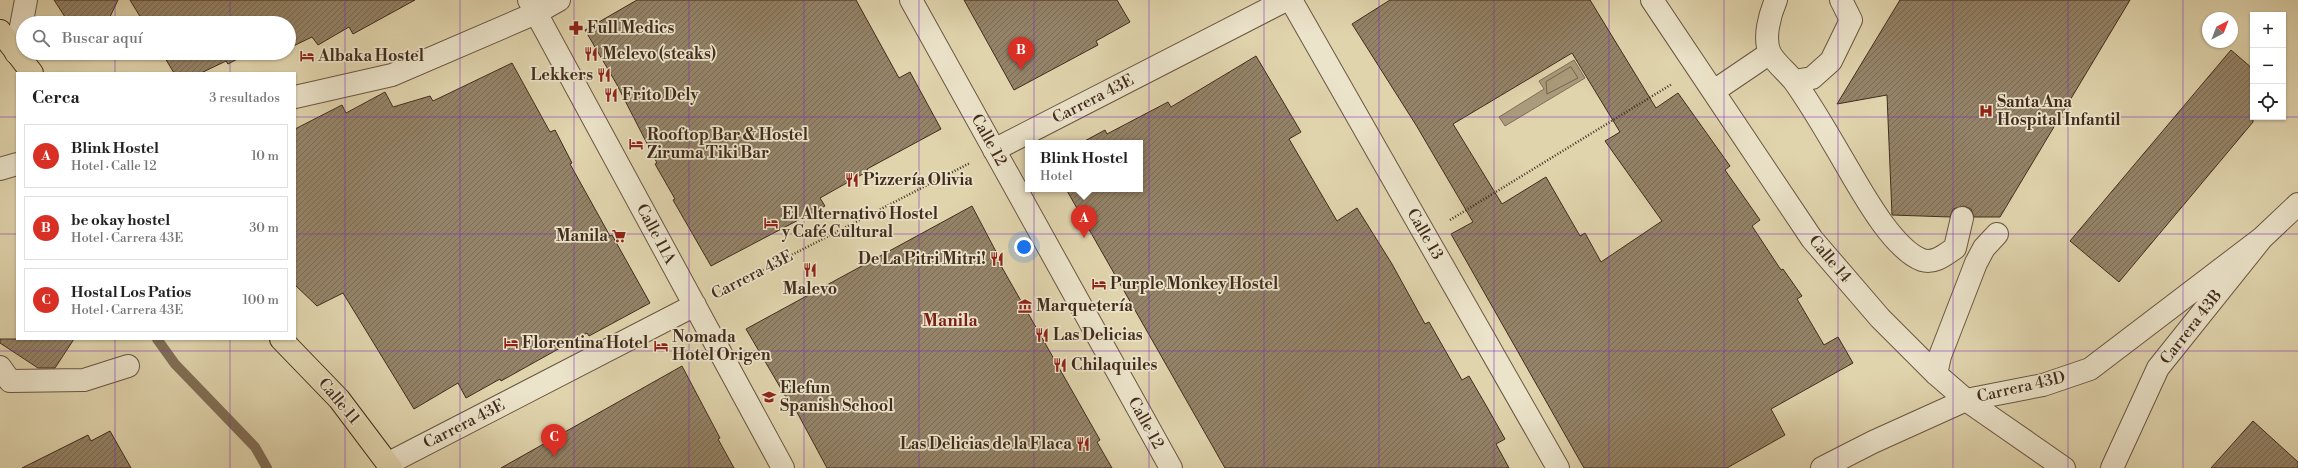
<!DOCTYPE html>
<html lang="es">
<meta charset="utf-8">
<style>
:root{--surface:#fff;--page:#f2f2f2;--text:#222;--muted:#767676;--line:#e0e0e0;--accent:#d93025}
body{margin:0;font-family:"Libre Bodoni",serif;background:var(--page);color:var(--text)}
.controls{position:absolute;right:12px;top:12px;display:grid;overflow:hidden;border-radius:0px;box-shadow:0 1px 3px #0004}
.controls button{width:36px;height:36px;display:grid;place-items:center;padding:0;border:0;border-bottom:1px solid var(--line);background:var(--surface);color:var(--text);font:20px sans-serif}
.compass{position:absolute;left:2202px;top:12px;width:36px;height:36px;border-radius:50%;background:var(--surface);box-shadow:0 1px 3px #0004;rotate:42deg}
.you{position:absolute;left:1024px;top:247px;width:14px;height:14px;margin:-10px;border:3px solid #fff;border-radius:50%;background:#1a73e8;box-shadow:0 0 0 6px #1a73e833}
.badge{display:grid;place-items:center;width:26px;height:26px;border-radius:50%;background:var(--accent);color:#fff;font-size:13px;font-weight:700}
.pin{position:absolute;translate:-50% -33px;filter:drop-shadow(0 1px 2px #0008)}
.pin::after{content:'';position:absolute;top:21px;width:14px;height:12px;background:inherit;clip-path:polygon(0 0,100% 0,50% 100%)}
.popup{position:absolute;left:1025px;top:140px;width:118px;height:52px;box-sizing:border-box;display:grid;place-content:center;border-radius:0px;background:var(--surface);filter:drop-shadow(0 1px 3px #0005);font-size:13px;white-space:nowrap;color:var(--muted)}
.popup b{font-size:15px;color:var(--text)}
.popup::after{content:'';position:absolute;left:50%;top:100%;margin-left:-8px;border:8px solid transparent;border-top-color:var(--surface)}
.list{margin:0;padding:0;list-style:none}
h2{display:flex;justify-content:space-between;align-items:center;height:52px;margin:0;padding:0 16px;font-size:17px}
h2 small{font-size:13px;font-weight:400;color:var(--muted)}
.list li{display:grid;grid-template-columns:26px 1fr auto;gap:12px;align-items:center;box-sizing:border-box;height:64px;margin:0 8px 8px;padding:0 8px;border:1px solid var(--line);border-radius:0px}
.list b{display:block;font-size:15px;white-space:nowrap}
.list p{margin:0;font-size:13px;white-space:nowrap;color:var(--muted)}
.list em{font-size:13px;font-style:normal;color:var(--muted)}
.icon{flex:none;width:22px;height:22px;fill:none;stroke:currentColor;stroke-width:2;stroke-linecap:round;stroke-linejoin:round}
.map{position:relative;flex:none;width:2298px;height:468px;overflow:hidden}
.search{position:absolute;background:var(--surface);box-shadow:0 1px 3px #0004;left:16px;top:16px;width:280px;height:44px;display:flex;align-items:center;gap:10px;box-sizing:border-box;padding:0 14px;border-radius:22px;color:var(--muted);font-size:15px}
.panel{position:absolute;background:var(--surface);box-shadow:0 1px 3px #0004;left:16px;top:72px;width:280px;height:268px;border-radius:0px}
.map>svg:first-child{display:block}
</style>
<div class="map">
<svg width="2298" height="468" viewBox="0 0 2298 468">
<defs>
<pattern id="building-hatch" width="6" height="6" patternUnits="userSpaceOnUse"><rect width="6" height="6" fill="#948368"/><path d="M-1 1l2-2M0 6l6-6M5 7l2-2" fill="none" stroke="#7a6b55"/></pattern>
</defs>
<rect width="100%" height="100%" fill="#e0d4ad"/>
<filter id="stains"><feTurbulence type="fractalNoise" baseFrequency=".005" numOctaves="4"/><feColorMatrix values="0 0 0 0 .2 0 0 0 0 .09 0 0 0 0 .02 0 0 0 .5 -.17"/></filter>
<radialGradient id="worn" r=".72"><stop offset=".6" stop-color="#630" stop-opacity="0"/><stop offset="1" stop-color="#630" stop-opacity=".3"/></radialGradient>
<path fill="#aa9b7c" stroke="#806f56" d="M1574 60 1585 78 1505 126 1499 117 1544 89 1539 81Z"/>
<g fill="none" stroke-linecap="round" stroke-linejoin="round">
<path stroke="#76644c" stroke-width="1" d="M1571 67 1578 78 1547 94 1546 82Z"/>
<path stroke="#806f56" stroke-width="10" d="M157 339 175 364 255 447 267 468"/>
</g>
<path fill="url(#building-hatch)" stroke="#422c1d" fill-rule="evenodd" d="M54 0H118L107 23H69Z
M130 0H415L353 34 349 27 318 45 312 37 289 48V23H144Z
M637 0H856L899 78 910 72 941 129 867 169 868 171 820 198 825 206 711 266 673 200 675 199 655 164 657 163 616 83 585 30Z
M964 0H1117L1130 22 1096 41 1098 45 1014 90Z
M1390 0H1590L1656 108 1678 93 1730 166 1725 170 1760 220 1752 226 1781 270 1783 269 1802 296 1797 299 1824 345 1838 337 1853 363 1771 409 1785 435 1727 468H1584L1451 234 1473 222 1416 125 1352 24ZM1572 53 1620 132 1605 141 1662 221 1601 262 1585 233 1580 236 1546 177 1502 204 1453 124Z
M1900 0H2130L2000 217H1974L1971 209 1964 206 1953 209 1950 217 1892 215 1887 95 1837 104Z
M2231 50 2253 69V122L2119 282 2070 241Z
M162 53H249L228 64 226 61 201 73H174Z
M1256 56 1301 132 1289 139 1337 221 1357 208 1392 264 1425 324 1429 322 1462 380 1469 376 1487 407 1505 439 1496 444 1509 468H1225L1066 189H1140V143H1081L1105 130 1107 134 1168 102 1171 107Z
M512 63 550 132 555 130 572 163 570 164 610 236 612 235 650 303 589 336 587 333 501 381 500 379 466 398 458 383 414 409 343 293 317 306 295 285V129L342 105 346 113 385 92 393 107 430 96 433 101Z
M972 206 1002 263 1000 264 1100 440 1097 442 1112 468H827L792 403 790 404 746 329Z
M0 339H74L55 368H38L0 343Z
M682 366 720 438 718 439 734 468H501Z
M2253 421 2298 462V468H2211Z
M110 431 131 468H22L88 435 91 441Z"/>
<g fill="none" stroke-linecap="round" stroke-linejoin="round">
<defs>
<path id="minor" d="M529 0 783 468
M911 0 1171 468
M1291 0 1558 468
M1652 0 1812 239 1880 318 1936 374 1966 400 2064 468
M1776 0C1770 14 1763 38 1770 53 1775 63 1787 72 1794 81 1810 103 1825 129 1839 153 1856 181 1890 248 1922 260 1935 264 1946 254 1955 248L1962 218
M16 53 26 0
M1794 81 1812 78 1831 61 1851 20 1841 0
M1714 91 1770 53
M295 97 392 75 536 13 559 0
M994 150 1286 0
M0 169 17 164
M0 367 10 381 84 380 128 366
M1936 374 1940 356 1976 263 1984 248 1997 234
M389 463 695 305
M1822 468 1873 442 1966 400 2043 385 2090 369 2262 238
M2112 468 2158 368 2262 238 2298 204"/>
<path id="major" d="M0 31 32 73
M281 339 339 399 391 468"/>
</defs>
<use href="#minor" stroke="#6a5641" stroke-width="24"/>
<use href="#major" stroke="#422c1d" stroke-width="24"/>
<path stroke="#422c1d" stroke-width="2.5" stroke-dasharray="1 2" stroke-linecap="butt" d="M1450 220 1672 84
M720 292 970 163"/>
<use href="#minor" stroke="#ebe3ca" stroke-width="22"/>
<use href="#major" stroke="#e0d4ad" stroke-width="22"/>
</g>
<path fill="none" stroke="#7b2cbf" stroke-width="1" stroke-opacity="0.55" d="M115 0V23M230 0V23M345 0V468M460 0V468M574 0V468M689 0V468M804 0V468M919 0V468M1034 0V468M1149 0V468M1264 0V468M1379 0V468M1494 0V468M1609 0V468M1724 0V468M1838 0V468M1953 0V468M2068 0V468M2183 0V468M115 53V73M230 53V73M0 117H17M295 117H2253M2253 117H2283M2283 117H2298M0 234H17M295 234H2298M115 339V468M230 339V468M0 351H2298"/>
<defs>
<symbol id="pharmacy-bare" viewBox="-9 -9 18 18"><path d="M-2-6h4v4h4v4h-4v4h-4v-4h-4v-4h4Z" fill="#8f2418" stroke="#ebe3ca" stroke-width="2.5" paint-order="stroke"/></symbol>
<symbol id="restaurant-bare" viewBox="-9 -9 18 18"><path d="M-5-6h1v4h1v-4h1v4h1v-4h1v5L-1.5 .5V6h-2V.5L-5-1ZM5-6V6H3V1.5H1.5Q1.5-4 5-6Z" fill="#8f2418" stroke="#ebe3ca" stroke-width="2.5" paint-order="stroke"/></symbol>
<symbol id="hotel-bare" viewBox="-9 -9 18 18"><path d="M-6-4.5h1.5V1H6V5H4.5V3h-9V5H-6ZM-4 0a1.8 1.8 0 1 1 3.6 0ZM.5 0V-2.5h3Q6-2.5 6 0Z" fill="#8f2418" stroke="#ebe3ca" stroke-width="2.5" paint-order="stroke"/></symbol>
<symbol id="hospital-bare" viewBox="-9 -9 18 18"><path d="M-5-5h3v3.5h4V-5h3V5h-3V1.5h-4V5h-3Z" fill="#8f2418" stroke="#ebe3ca" stroke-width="2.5" paint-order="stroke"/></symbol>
<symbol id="supermarket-bare" viewBox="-9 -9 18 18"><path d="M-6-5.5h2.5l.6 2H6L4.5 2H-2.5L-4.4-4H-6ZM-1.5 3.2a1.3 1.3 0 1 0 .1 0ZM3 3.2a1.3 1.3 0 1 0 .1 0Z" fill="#8f2418" stroke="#ebe3ca" stroke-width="2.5" paint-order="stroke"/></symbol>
<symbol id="museum-bare" viewBox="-9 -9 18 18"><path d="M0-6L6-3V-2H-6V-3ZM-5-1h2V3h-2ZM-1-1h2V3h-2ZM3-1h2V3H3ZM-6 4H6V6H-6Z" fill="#8f2418" stroke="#ebe3ca" stroke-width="2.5" paint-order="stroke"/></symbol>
<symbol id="school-bare" viewBox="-9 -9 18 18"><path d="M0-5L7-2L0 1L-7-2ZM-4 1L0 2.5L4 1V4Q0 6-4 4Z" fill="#8f2418" stroke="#ebe3ca" stroke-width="2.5" paint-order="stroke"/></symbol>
</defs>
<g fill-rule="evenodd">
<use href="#pharmacy-bare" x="566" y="18" width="20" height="20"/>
<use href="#restaurant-bare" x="581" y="44" width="20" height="20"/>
<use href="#hotel-bare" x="297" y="46" width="20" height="20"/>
<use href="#restaurant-bare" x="594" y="65" width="20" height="20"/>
<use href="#restaurant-bare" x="601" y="85" width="20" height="20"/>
<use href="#hospital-bare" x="1976" y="101" width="20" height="20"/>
<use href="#hotel-bare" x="626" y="134" width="20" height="20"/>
<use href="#restaurant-bare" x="842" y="170" width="20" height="20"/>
<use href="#hotel-bare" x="761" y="213" width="20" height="20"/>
<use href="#supermarket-bare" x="609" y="226" width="20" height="20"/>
<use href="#restaurant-bare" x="987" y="249" width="20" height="20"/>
<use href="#restaurant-bare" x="800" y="260" width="20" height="20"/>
<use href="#hotel-bare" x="1089" y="274" width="20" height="20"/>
<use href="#museum-bare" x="1015" y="296" width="20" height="20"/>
<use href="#restaurant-bare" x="1032" y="325" width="20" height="20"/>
<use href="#hotel-bare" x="501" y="333" width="20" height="20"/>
<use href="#hotel-bare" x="651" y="336" width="20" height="20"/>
<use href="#restaurant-bare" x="1050" y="355" width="20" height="20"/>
<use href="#school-bare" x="759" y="387" width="20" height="20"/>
<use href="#restaurant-bare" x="1073" y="434" width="20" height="20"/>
</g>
<g text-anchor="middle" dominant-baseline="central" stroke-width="3.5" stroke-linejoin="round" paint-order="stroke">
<g font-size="16" font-weight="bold" fill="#422c1d" stroke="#ebe3ca" text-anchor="start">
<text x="587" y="28">Full Medics</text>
<text x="602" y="54">Melevo (steaks)</text>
<text x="318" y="56">Albaka Hostel</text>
<text x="593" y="75" text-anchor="end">Lekkers</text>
<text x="622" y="95">Frito Dely</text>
<text x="1997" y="102">Santa Ana<tspan x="1997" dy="18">Hospital Infantil</tspan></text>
<text x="647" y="135">Rooftop Bar &amp; Hostel<tspan x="647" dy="18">Ziruma Tiki Bar</tspan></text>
<text x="863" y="180">Pizzería Olivia</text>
<text x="782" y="214">El Alternativo Hostel<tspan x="782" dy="18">y Café Cultural</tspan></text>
<text x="608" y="236" text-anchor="end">Manila</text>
<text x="986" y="259" text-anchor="end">De La Pitri Mitri!</text>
<text x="1110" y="284">Purple Monkey Hostel</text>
<text x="810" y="289" text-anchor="middle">Malevo</text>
<text x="1036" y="306">Marquetería</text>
<text x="1053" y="335">Las Delicias</text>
<text x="672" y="337">Nomada<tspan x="672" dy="18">Hotel Origen</tspan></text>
<text x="522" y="343">Florentina Hotel</text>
<text x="1071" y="365">Chilaquiles</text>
<text x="780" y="388">Elefun<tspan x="780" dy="18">Spanish School</tspan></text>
<text x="1072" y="444" text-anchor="end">Las Delicias de la Flaca</text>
</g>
<g font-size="16" fill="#422c1d" stroke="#ebe3ca">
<text transform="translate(1093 99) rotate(-27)">Carrera 43E</text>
<text transform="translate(989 140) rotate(61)">Calle 12</text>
<text transform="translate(656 234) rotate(62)">Calle 11A</text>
<text transform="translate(1425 234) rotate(60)">Calle 13</text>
<text transform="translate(1830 259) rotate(50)">Calle 14</text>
<text transform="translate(752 275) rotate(-27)">Carrera 43E</text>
<text transform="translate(2191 327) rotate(-52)">Carrera 43B</text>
<text transform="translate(2021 387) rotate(-13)">Carrera 43D</text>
<text transform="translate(339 401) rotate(50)">Calle 11</text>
<text transform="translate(1146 423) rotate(61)">Calle 12</text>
<text transform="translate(464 424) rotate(-27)">Carrera 43E</text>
</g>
<g font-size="17" font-weight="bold" fill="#7a1f14" stroke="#ebe3ca">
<text x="950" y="321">Manila</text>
</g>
</g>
<rect width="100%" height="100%" filter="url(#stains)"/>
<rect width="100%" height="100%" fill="url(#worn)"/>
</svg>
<div class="controls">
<button>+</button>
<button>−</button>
<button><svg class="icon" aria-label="locate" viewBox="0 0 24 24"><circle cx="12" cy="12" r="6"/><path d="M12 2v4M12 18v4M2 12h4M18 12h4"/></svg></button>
</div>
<svg class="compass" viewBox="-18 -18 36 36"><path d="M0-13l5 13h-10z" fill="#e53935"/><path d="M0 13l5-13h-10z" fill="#767676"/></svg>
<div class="you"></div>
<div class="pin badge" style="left:1084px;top:238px">A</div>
<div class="popup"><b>Blink Hostel</b>Hotel</div>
<div class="pin badge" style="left:1021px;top:70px">B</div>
<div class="pin badge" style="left:554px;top:457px">C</div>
<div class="search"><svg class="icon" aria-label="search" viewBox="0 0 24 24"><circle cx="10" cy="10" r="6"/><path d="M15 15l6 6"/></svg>Buscar aquí</div>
<section class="panel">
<h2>Cerca<small>3 resultados</small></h2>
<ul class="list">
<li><span class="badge">A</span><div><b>Blink Hostel</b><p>Hotel · Calle 12</p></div><em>10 m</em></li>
<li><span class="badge">B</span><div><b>be okay hostel</b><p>Hotel · Carrera 43E</p></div><em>30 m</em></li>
<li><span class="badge">C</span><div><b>Hostal Los Patios</b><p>Hotel · Carrera 43E</p></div><em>100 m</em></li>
</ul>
</section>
</div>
